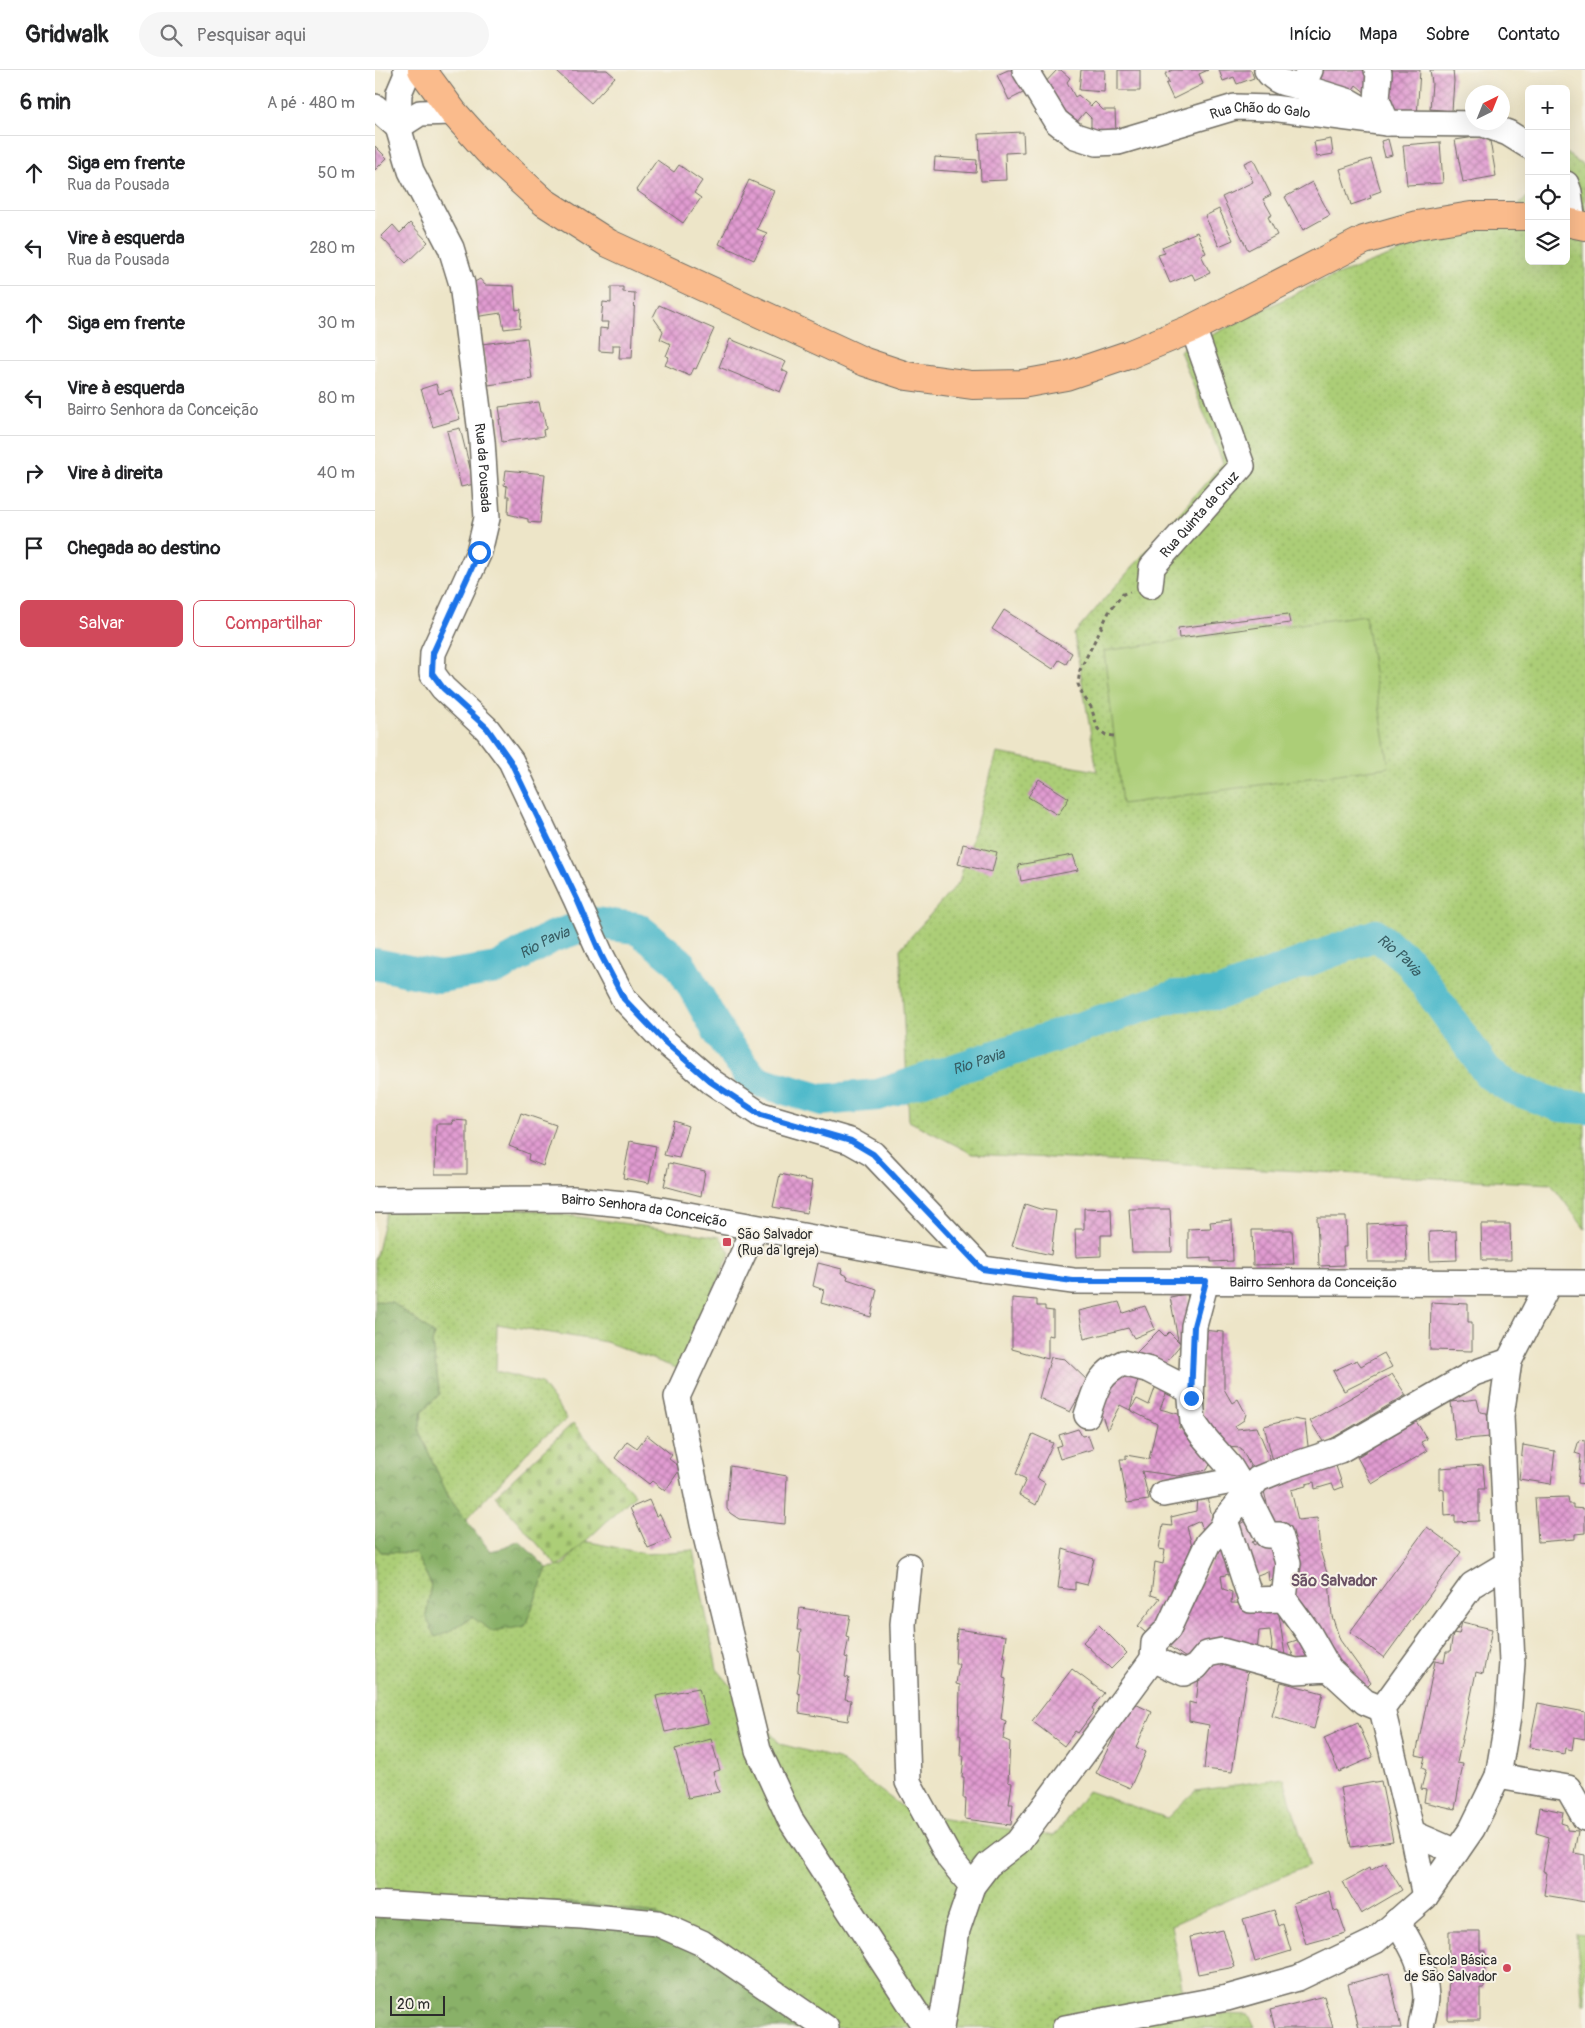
<!DOCTYPE html>
<html lang="pt">
<meta charset="utf-8">
<style>
:root{--surface:#fff;--page:#f6f6f6;--text:#202124;--muted:#757577;--line:#e0e0e0;--accent:#d1495b}
body{margin:0;font-family:Pangolin,sans-serif;background:var(--page);color:var(--text)}
.controls{position:absolute;right:15px;top:15px;display:grid;overflow:hidden;border-radius:8px;box-shadow:0 5px 20px #0002}
.controls button{width:45px;height:45px;display:grid;place-items:center;padding:0;border:0;border-bottom:1px solid var(--line);background:var(--surface);color:var(--text);font:25px sans-serif}
.compass{position:absolute;left:1090px;top:15px;width:45px;height:45px;border-radius:50%;background:var(--surface);box-shadow:0 5px 20px #0002;rotate:43deg}
.scale{position:absolute;left:15px;bottom:12px;width:55px;box-sizing:border-box;padding-left:5px;border:2px solid #2b2b2b;border-top:0;font-size:14px;line-height:18px;white-space:nowrap;color:#2b2b2b;-webkit-text-stroke:4px #f7f3e8;paint-order:stroke}
.stop{position:absolute;width:15px;height:15px;margin:-11px;border:4px solid #1a73e8;border-radius:50%;background:#fff}
.stop.end{background:#1a73e8;border-color:#fff;box-shadow:0 1px 5px #0008}
.list{margin:0;padding:0;list-style:none}
h2{display:flex;justify-content:space-between;align-items:center;height:65px;margin:0;padding:0 20px;font-size:21px}
h2 small{font-size:16px;font-weight:400;color:var(--muted)}
.list li{display:grid;grid-template-columns:32px 1fr auto;gap:15px;align-items:center;box-sizing:border-box;height:75px;padding:0 20px;border-top:1px solid var(--line)}
.list b{display:block;font-size:19px;white-space:nowrap}
.list p{margin:0;font-size:16px;white-space:nowrap;color:var(--muted)}
.list em{font-size:16px;font-style:normal;color:var(--muted)}
.actions{display:flex;gap:10px;padding:15px 20px}
.actions a{flex:1;padding:11px 0;border:1px solid var(--accent);border-radius:8px;text-align:center;font-size:18px;color:var(--accent)}
.actions .main{background:var(--accent);color:#fff}
.icon{flex:none;width:28px;height:28px;fill:none;stroke:currentColor;stroke-width:2;stroke-linecap:round;stroke-linejoin:round}
.map{position:relative;flex:none;width:1210px;height:1958px;overflow:hidden}
header{display:flex;align-items:center;gap:30px;box-sizing:border-box;height:70px;padding:0 25px;background:var(--surface);border-bottom:1px solid var(--line)}
header strong{font-size:24px}
nav{display:flex;gap:28px;margin-inline-start:auto;font-size:18px}
.search{width:350px;height:45px;background:var(--page);display:flex;align-items:center;gap:12px;box-sizing:border-box;padding:0 18px;border-radius:28px;color:var(--muted);font-size:19px}
main{display:flex}
aside{flex:1;background:var(--surface)}
.map>svg:first-child{display:block}
</style>
<header>
<strong>Gridwalk</strong>
<div class="search"><svg class="icon" aria-label="search" viewBox="0 0 24 24"><circle cx="10" cy="10" r="6"/><path d="M15 15l6 6"/></svg>Pesquisar aqui</div>
<nav><a>Início</a><a>Mapa</a><a>Sobre</a><a>Contato</a></nav>
</header>
<main>
<aside>
<h2>6 min<small>A pé · 480 m</small></h2>
<ul class="list">
<li><svg class="icon" aria-label="ahead" viewBox="0 0 24 24"><path d="M12 20V5M6 11l6-6 6 6"/></svg><div><b>Siga em frente</b><p>Rua da Pousada</p></div><em>50 m</em></li>
<li><svg class="icon" aria-label="left" viewBox="0 0 24 24"><path d="M17 20v-9H6M10 6l-5 5 5 5"/></svg><div><b>Vire à esquerda</b><p>Rua da Pousada</p></div><em>280 m</em></li>
<li><svg class="icon" aria-label="ahead" viewBox="0 0 24 24"><path d="M12 20V5M6 11l6-6 6 6"/></svg><div><b>Siga em frente</b></div><em>30 m</em></li>
<li><svg class="icon" aria-label="left" viewBox="0 0 24 24"><path d="M17 20v-9H6M10 6l-5 5 5 5"/></svg><div><b>Vire à esquerda</b><p>Bairro Senhora da Conceição</p></div><em>80 m</em></li>
<li><svg class="icon" aria-label="right" viewBox="0 0 24 24"><path d="M7 20v-9h11M14 6l5 5-5 5"/></svg><div><b>Vire à direita</b></div><em>40 m</em></li>
<li><svg class="icon" aria-label="arrive" viewBox="0 0 24 24"><path d="M6 21V4h12l-3 4 3 4H6"/></svg><div><b>Chegada ao destino</b></div></li>
</ul>
<div class="actions"><a class="main">Salvar</a><a>Compartilhar</a></div>
</aside>
<div class="map">
<svg width="1210" height="1958" viewBox="0 0 1210 1958">
<defs>
<pattern id="grass-dots" width="8" height="8" patternUnits="userSpaceOnUse" patternTransform="scale(1.25)"><rect width="8" height="8" fill="#acce77"/><path d="M2 2h.1M6 6h.1" fill="none" stroke="#94b167" stroke-width="1.8" stroke-linecap="round"/></pattern>
<pattern id="forest-crowns" width="20" height="18" patternUnits="userSpaceOnUse" patternTransform="scale(1.25)"><rect width="20" height="18" fill="#89b168"/><path d="M2 6a3 3 0 1 1 6 0M12 15a3 3 0 1 1 6 0" fill="none" stroke="#709056"/></pattern>
<pattern id="cemetery-stones" width="16" height="16" patternUnits="userSpaceOnUse" patternTransform="scale(1.25)"><rect width="16" height="16" fill="#acce77"/><path d="M2 7V4a2 2 0 0 1 4 0v3zM10 15v-3a2 2 0 0 1 4 0v3z" fill="#94b167"/></pattern>
<pattern id="building-cross-hatch" width="8" height="8" patternUnits="userSpaceOnUse" patternTransform="scale(1.25)"><rect width="8" height="8" fill="#e19bd1"/><path d="M0 0l8 8M0 8l8-8" fill="none" stroke="#b77faa"/></pattern>
</defs>
<rect width="100%" height="100%" fill="#f7f3e8"/>
<filter id="ink" filterUnits="userSpaceOnUse"><feTurbulence type="fractalNoise" baseFrequency=".02" numOctaves="2"/><feDisplacementMap in="SourceGraphic" scale="10" xChannelSelector="R" yChannelSelector="G"/><feConvolveMatrix kernelMatrix="1 2 1 2 8 2 1 2 1" color-interpolation-filters="sRGB"/></filter>
<filter id="wash" filterUnits="userSpaceOnUse"><feTurbulence type="fractalNoise" baseFrequency=".0096" numOctaves="4" result="noise"/><feDisplacementMap in="SourceGraphic" scale="20" xChannelSelector="R" yChannelSelector="G"/><feGaussianBlur stdDeviation="1.12" result="paint"/><feColorMatrix in="noise" values="0 0 0 0 0 0 0 0 0 0 0 0 0 0 0 0 0 1.4 0 .05"/><feComposite in="paint" operator="in"/></filter>
<g filter="url(#wash)">
<rect width="100%" height="100%" fill="#ede5c8"/>
<path fill="url(#grass-dots)" stroke="#6c7c51" d="M1191 83 1210 97V1159L1176 1114 598 1084 534 1051 525 879 584 812 622 683 722 701 699 564 848 393 805 281 946 211 1139 140 1154 125V191H1191Z
M141 1138 345 1167 355 1183 304 1299 231 1272 122 1254 121 1301 166 1313 192 1349 159 1375 90 1451 71 1422 44 1361 47 1341 65 1324 57 1274 59 1264 17 1232 0 1231V1190L11 1142Z
M210 1471 272 1484 318 1480 342 1599 405 1674 463 1689 537 1744 679 1766 713 1721 792 1748 820 1721 909 1708 934 1795 796 1855 807 1917 821 1943 874 1945 880 1958H442L212 1834 0 1820V1474L6 1482 40 1483 56 1514 51 1546 72 1563 97 1547 150 1556 172 1498 187 1496Z"/>
<path fill="url(#forest-crowns)" stroke="#5a6e4a" d="M0 1231 17 1232 59 1264 57 1274 65 1324 47 1341 44 1361 74 1428 115 1481 129 1478 144 1471 172 1498 150 1556 118 1562 97 1547 72 1563 60 1567 51 1546 56 1514 40 1483 6 1482 0 1474Z
M0 1820 212 1834 282 1844 442 1958H0Z"/>
<path fill="url(#cemetery-stones)" stroke="#6c7c51" d="M198 1353 260 1425 183 1497 120 1426Z"/>
<path fill="#acce77" stroke="#6c7c51" d="M990 545 1014 697 747 734 729 581Z
M1201 1864 1210 1865V1933H1208Z"/>
<g fill="none" stroke-linecap="round" stroke-linejoin="round">
<path stroke="#4eb9ca" stroke-width="32" id="s1" d="M0 894 64 907 122 898 177 867 218 853 262 858 304 892 347 968 379 1010 447 1030 503 1025 800 926 843 924 1001 865 1034 891 1114 1004 1136 1018 1185 1036 1210 1038"/>
</g>
<g id="blocks">
<path fill="url(#building-cross-hatch)" d="M184 0H232L240 7 216 33 182 2Z
M633 0H639L650 22 634 30 622 5Z
M682 0H686L695 8 692 12 700 27 703 25 716 36 720 32 728 40H740L741 64 716 63V48L710 42 701 53 691 43 688 46 665 18Z
M706 0H730L729 22 704 20Z
M743 0H765V21H743Z
M797 0H833L824 4 828 14 798 29 791 14 794 12 790 4Z
M844 0H876L879 8 862 14 859 7 848 11Z
M940 0H998L992 24 981 15 973 27 936 7Z
M1011 0H1045L1042 47 1016 41Z
M1055 0H1078L1079 11 1077 41 1055 39 1057 13Z
M648 62 649 82 630 83 631 110 606 111 604 64Z
M1114 65 1121 106 1088 112 1080 70Z
M956 69 958 84 942 87 939 72Z
M1013 69 1017 85 1010 87 1006 71Z
M1065 72 1068 113 1032 115 1028 75Z
M0 76 12 88 0 100Z
M560 87 602 90 601 103 559 100Z
M878 89 896 125 888 129 897 145 893 147 902 165 873 180 847 127 878 112 869 93Z
M996 89 1006 121 995 125 996 128 976 135 965 99Z
M282 90 299 102 304 95 327 111 319 123 326 128 308 153 261 120Z
M374 110 399 121 382 159 392 163 379 190 344 174Z
M937 112 955 145 928 160 910 127Z
M844 139 858 170 844 176 830 146Z
M35 153 53 172 31 193 6 167 18 155 25 163Z
M822 162 831 183 826 185 835 203 820 210 817 204 795 213 783 185 790 183 787 177Z
M105 209 110 215 139 216 141 240 146 239 145 257 129 259 126 243 99 247 96 214Z
M236 217H248V222L260 223 257 288H244L245 275H238V282L224 281 225 258 233 259 234 252H226L228 232 236 233Z
M284 235 339 259 321 299 319 298 315 306 290 295 294 287 291 286 296 274 285 269 288 261 278 247Z
M152 268 157 309 113 315 107 274Z
M355 269 411 292 407 300 413 303 405 322 344 297Z
M61 314 64 324 76 320 85 349 58 357 46 319Z
M164 332 166 342H168L171 359 168 360 169 366 127 372 124 349H126L124 337Z
M85 358 99 414 86 417 72 361Z
M131 400 170 404 165 453 153 452V449L133 444 134 426H131L132 416 129 415Z
M629 540 697 583 691 594 684 590 678 599 617 559Z
M913 544 915 553 804 568 803 558Z
M664 709 694 728 683 745 653 727Z
M588 774 622 782 617 802 583 794Z
M698 785 703 800 646 811 643 795Z
M146 1043 181 1055 168 1096 153 1090 154 1084 134 1076Z
M77 1050 92 1051V1104H60L61 1054H78Z
M299 1051 313 1056 304 1088 289 1085Z
M255 1071 281 1076 274 1113 248 1108Z
M294 1093 330 1101 326 1126 289 1116Z
M405 1104 437 1111 432 1143 398 1137Z
M650 1134 665 1139 681 1141 676 1185 637 1176Z
M709 1138 736 1139 737 1165H726V1186L701 1187 700 1159H709Z
M754 1139H795L797 1182H757Z
M942 1147H971L972 1177H968L969 1195 944 1196Z
M857 1150 858 1191 836 1192V1188L813 1189V1159L836 1158 835 1152Z
M1030 1152 1032 1192H993L992 1154Z
M1106 1154H1135L1136 1190H1107Z
M877 1160H917L919 1194 878 1195Z
M1081 1161 1082 1190 1055 1191 1054 1162Z
M443 1193 467 1199 466 1203 473 1206 472 1209 502 1219 496 1247 446 1233 449 1220 438 1216Z
M812 1224 817 1250 806 1274 783 1302 762 1282 784 1260 790 1266 794 1262 806 1274 803 1270 795 1227Z
M637 1228 662 1230V1236H670V1240L678 1241V1266L673 1265V1289L637 1279Z
M744 1232 748 1243 770 1236 780 1259 759 1268 753 1258 709 1269 704 1241Z
M1056 1232 1093 1234V1252H1097V1281L1055 1280Z
M827 1260 849 1262V1319L857 1333 863 1329 871 1344 869 1350 860 1356 862 1359 882 1357 898 1396 880 1405 866 1378 850 1377 828 1350Z
M1009 1283 1017 1297 969 1321 958 1301 982 1290 986 1296Z
M676 1287 690 1289 713 1311 695 1342 664 1328Z
M765 1302 755 1340 745 1335 732 1360 726 1343 736 1303Z
M1017 1304 1031 1325 949 1373 935 1351Z
M783 1310 794 1316 785 1339 807 1345 804 1358 821 1359 838 1389 832 1400 803 1406 767 1401 774 1430 752 1433 745 1389H751V1385L774 1389 782 1354 755 1340 762 1329 774 1335Z
M1102 1329 1105 1342 1112 1343 1115 1367 1080 1370 1076 1332Z
M1039 1348 1052 1369 1046 1372 1052 1381 997 1414 982 1387 992 1381 989 1377Z
M918 1349 930 1351 934 1384 898 1391 889 1356Z
M703 1359 707 1366 713 1365 718 1379 685 1389 681 1377 687 1375 684 1365Z
M658 1364 678 1373 662 1408 670 1413 661 1435 644 1425 651 1409 641 1404Z
M272 1365 297 1385 294 1389 306 1398 290 1421 277 1411 274 1414 240 1388 252 1371 262 1378Z
M1204 1370 1210 1371V1414L1203 1413 1206 1385 1200 1383Z
M1148 1375 1180 1381 1176 1414 1144 1409Z
M958 1387 968 1417 960 1420 957 1414 940 1419 939 1412 931 1414V1416L916 1420 923 1450 942 1448 945 1480 954 1510 957 1546 965 1570 996 1613 989 1620 968 1603 915 1527 887 1413Z
M1108 1395 1110 1419H1104V1451L1080 1452V1445L1070 1446 1069 1420 1065 1419V1398Z
M355 1396 412 1406 410 1454 364 1449 355 1443 352 1439V1432Z
M822 1427 832 1428 841 1459 830 1467 825 1451 812 1457 819 1483 778 1569 763 1556 785 1528 776 1525 780 1492 788 1494 790 1480 784 1479 788 1455 797 1456 796 1447 821 1441Z
M1193 1427 1194 1434H1198V1438L1210 1439V1463L1200 1464V1469L1163 1472 1160 1428Z
M274 1430 281 1446 285 1444 296 1469 273 1478 255 1438Z
M875 1450 882 1470 877 1472 879 1475 889 1469H902L910 1508 894 1511 893 1501 875 1508 858 1456Z
M1052 1457 1086 1482 1009 1588 975 1562Z
M852 1466 866 1501 846 1506 848 1519 857 1522 856 1533 894 1534 910 1544 904 1545 911 1592 895 1589 897 1575 895 1560 884 1561 882 1582 817 1592 789 1573Z
M688 1479 719 1489 712 1515 700 1512V1520L683 1518Z
M425 1538 475 1545 471 1566 474 1567 470 1587 473 1588 470 1607 474 1608 470 1629 476 1630 473 1651 424 1643 425 1624 422 1623 425 1603 423 1602 425 1582 423 1581 426 1560H422Z
M1087 1552 1117 1559 1108 1604 1101 1602 1082 1693 1088 1694 1080 1739 1049 1732 1051 1720 1046 1719 1051 1700 1047 1698 1050 1687 1041 1685 1060 1591 1069 1593 1071 1582H1075L1078 1563 1084 1564Z
M724 1555 752 1583 736 1599 708 1572Z
M582 1559 631 1566 628 1587H631L628 1608 631 1609 626 1649 631 1651 628 1669 635 1672 633 1712 637 1713 634 1734H638L636 1755 590 1749 591 1728H588L589 1707H587L589 1686H585L586 1666 584 1665 585 1615 581 1614 584 1594H580Z
M934 1566 944 1587 922 1595 913 1573Z
M837 1587 874 1594 857 1702 829 1699 834 1655 814 1651V1632L821 1634 824 1607Z
M697 1599 729 1623 717 1638 719 1641 703 1663 700 1661 689 1676 657 1651Z
M906 1612 948 1623 939 1659 897 1646Z
M324 1618 333 1653 290 1662 281 1626Z
M756 1632 777 1642 761 1677 771 1682 755 1718 721 1703Z
M1163 1633 1210 1642V1669L1199 1667 1197 1680 1190 1678 1189 1684 1154 1677Z
M983 1653 998 1687 964 1702 949 1668Z
M336 1669 345 1700 338 1702 344 1722 313 1728 300 1679Z
M1006 1711 1018 1771 976 1777 965 1718Z
M1165 1737 1188 1742 1186 1753 1192 1755V1760L1203 1761 1199 1783 1210 1785V1832L1169 1825 1172 1803 1168 1801 1174 1767 1161 1763Z
M1010 1792 1027 1820 986 1844 968 1812 994 1798 995 1801Z
M954 1821 959 1841 963 1840 971 1863 931 1874 918 1833Z
M899 1840 904 1856 908 1854 916 1881 880 1892 868 1849Z
M848 1860 860 1897 823 1904 815 1867Z
M1074 1861H1105V1881H1110L1109 1918H1105V1950H1073Z
M1014 1903 1026 1958H984L973 1914Z
M949 1926 958 1958H900L895 1940Z"/>
</g>
</g>
<g filter="url(#ink)">
<use href="#blocks" fill-opacity="0" stroke="#6f6c62" stroke-width="1"/>
<g fill="none" stroke-linecap="round" stroke-linejoin="round">
<defs>
<g id="minor">
<path id="s2" d="M31 0 32 4 24 23 23 57 36 101 76 178 87 214 107 371 112 448 104 482 58 583 57 603 68 618 112 659 136 691 201 829 226 885 249 929 290 972 337 1012 386 1045 475 1071 498 1084 607 1199"/>
<path id="s3" d="M650 0 681 51 700 66 722 73 743 72 860 37 897 38 1012 53 1108 54 1133 63 1154 76"/>
<path d="M892 0C900 13 913 14 927 17"/>
<path d="M935 0 927 17 975 32 992 42"/>
<path d="M1002 0 1004 3 1002 30 1012 53"/>
<path d="M0 37 23 57"/>
<path d="M23 57 45 43 78 42"/>
<path d="M1191 114 1194 122 1198 153"/>
<path id="s4" d="M775 516 777 497 867 396 818 258"/>
<path id="s5" d="M0 1130 198 1129 259 1135 607 1199 698 1211 1210 1213"/>
<path d="M380 1158 302 1327 328 1454 383 1680 415 1749 551 1958"/>
<path d="M831 1211 819 1256 816 1329 818 1352 828 1366 855 1397 871 1423 892 1465H905L913 1493 909 1529 933 1562 954 1599"/>
<path d="M712 1345C721 1320 722 1305 748 1293L775 1300 816 1321"/>
<path d="M788 1424 863 1410"/>
<path d="M850 1450 876 1530 909 1529"/>
<path d="M534 1496 528 1554 533 1712 575 1789 597 1816"/>
<path d="M778 1589 779 1573 793 1559 833 1473 847 1458 850 1450 883 1409 910 1398 965 1380 1099 1303 1134 1291"/>
<path d="M1123 1706 1193 1718 1210 1748"/>
<path d="M1037 1763 1081 1782"/>
<path d="M1050 1827 1037 1763 1007 1639 1097 1515 1132 1494"/>
<path d="M0 1834 207 1846 282 1853 327 1873 451 1958"/>
<path d="M1022 1851C1037 1876 1050 1898 1051 1927 1051 1937 1047 1948 1046 1958"/>
<path d="M566 1958 582 1860 597 1816 613 1795 643 1772 778 1589 809 1603 821 1597 832 1584 847 1581 921 1601 954 1599 990 1632 1007 1639"/>
<path d="M690 1958 852 1928 923 1908 1000 1871 1050 1827 1097 1759 1123 1706 1133 1647 1137 1593 1126 1346 1134 1291 1174 1213"/>
</g>
<path id="major" d="M47 0 78 42 113 81 169 132 233 173 490 292 532 306 597 315 647 314 691 306 753 285 818 258 989 170 1042 155 1096 146H1154
M1191 152 1210 156"/>
</defs>
<use href="#minor" stroke="#6f6c62" stroke-width="28"/>
<use href="#major" stroke="#6f6c62" stroke-width="30"/>
<path stroke="#6f6c62" stroke-width="3" stroke-dasharray="4 4" stroke-linecap="butt" d="M739 666 731 665 723 659 716 637 707 624 703 614 705 600 735 540 748 524 755 522"/>
<use href="#minor" stroke="#fff" stroke-width="25"/>
<use href="#major" stroke="#fabb8c" stroke-width="28"/>
</g>
</g>
<g fill="none" stroke-linecap="round" stroke-linejoin="round" filter="url(#ink)">
<path stroke="#1a73e8" stroke-width="6" d="M104 482 58 583 57 603 68 618 112 658 136 692 202 829 226 885 249 929 290 972 336 1012 386 1045 476 1071 498 1084 607 1199 698 1211H831L819 1256 816 1328"/>
</g>
<g fill="#d1495b" stroke="#f7f3e8" stroke-width="2">
<rect x="347" y="1167" width="10" height="10" rx="2.5"/>
<circle cx="1132" cy="1898" r="5"/>
</g>
<g text-anchor="middle" dominant-baseline="central" stroke-width="4" stroke-linejoin="round" paint-order="stroke">
<g font-size="14" fill="#2b2b2b" stroke="#f7f3e8">
<text stroke="none"><textPath href="#s3" startOffset="275">Rua Chão do Galo</textPath></text>
<text stroke="none"><textPath href="#s2" startOffset="414">Rua da Pousada</textPath></text>
<text stroke="none"><textPath href="#s4" startOffset="90">Rua Quinta da Cruz</textPath></text>
<text stroke="none"><textPath href="#s5" startOffset="270">Bairro Senhora da Conceição</textPath></text>
<text stroke="none"><textPath href="#s5" startOffset="945">Bairro Senhora da Conceição</textPath></text>
</g>
<g font-size="14" fill="#2b2b2b" stroke="#f7f3e8" text-anchor="start">
<text x="362" y="1164">São Salvador<tspan x="362" dy="16">(Rua da Igreja)</tspan></text>
<text x="1122" y="1890" text-anchor="end">Escola Básica<tspan x="1122" dy="16">de São Salvador</tspan></text>
</g>
<g font-size="15" font-style="italic" fill="#375d63" stroke="#f7f3e8">
<text stroke="none"><textPath href="#s1" startOffset="178">Rio Pavia</textPath></text>
<text stroke="none"><textPath href="#s1" startOffset="1152">Rio Pavia</textPath></text>
<text stroke="none"><textPath href="#s1" startOffset="702">Rio Pavia</textPath></text>
</g>
<g font-size="16" font-weight="bold" fill="#6b5265" stroke="#f7f3e8">
<text x="959" y="1511">São Salvador</text>
</g>
</g>
</svg>
<div class="controls">
<button>+</button>
<button>−</button>
<button><svg class="icon" aria-label="locate" viewBox="0 0 24 24"><circle cx="12" cy="12" r="6"/><path d="M12 2v4M12 18v4M2 12h4M18 12h4"/></svg></button>
<button><svg class="icon" aria-label="layers" viewBox="0 0 24 24"><path d="M12 4l9 5-9 5-9-5zM3 14l9 5 9-5"/></svg></button>
</div>
<svg class="compass" viewBox="-18 -18 36 36"><path d="M0-13l5 13h-10z" fill="#e53935"/><path d="M0 13l5-13h-10z" fill="#757577"/></svg>
<div class="scale">20 m</div>
<div class="stop" style="left:104px;top:482px"></div>
<div class="stop end" style="left:816px;top:1328px"></div>
</div>
</main>
